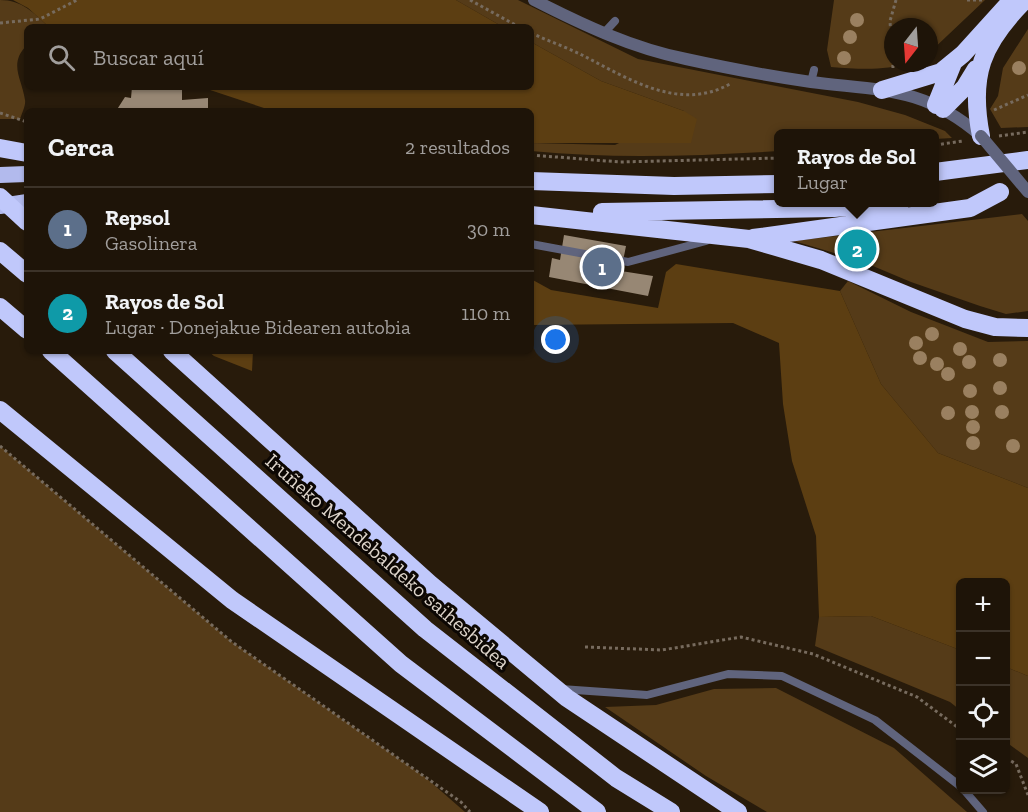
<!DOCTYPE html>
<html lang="es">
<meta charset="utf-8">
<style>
:root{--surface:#1e1408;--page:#261d12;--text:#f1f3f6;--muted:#a19e9c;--line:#3c3329;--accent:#0b8043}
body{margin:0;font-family:"Zilla Slab",serif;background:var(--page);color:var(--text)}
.controls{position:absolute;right:18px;bottom:18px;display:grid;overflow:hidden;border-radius:9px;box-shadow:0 2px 4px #0004}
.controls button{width:54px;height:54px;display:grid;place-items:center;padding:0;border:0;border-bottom:2px solid var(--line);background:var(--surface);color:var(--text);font:30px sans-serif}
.compass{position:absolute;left:884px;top:18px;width:54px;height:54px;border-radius:50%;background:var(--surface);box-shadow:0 2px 4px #0004;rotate:197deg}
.you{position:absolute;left:556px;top:340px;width:21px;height:21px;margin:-15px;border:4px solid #fff;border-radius:50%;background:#1a73e8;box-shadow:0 0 0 9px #1a73e833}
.badge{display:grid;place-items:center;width:39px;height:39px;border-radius:50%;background:var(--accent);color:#fff;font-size:20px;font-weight:700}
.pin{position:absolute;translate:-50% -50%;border:3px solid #fff;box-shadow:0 2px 6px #0006}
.popup{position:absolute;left:774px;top:129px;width:165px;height:78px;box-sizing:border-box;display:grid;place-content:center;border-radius:9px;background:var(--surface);filter:drop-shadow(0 2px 4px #0005);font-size:20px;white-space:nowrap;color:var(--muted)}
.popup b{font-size:22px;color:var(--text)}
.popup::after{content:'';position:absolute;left:50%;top:100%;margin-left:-12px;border:12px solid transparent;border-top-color:var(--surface)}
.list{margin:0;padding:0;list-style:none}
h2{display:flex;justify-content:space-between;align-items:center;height:78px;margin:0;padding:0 24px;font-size:26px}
h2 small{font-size:20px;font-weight:400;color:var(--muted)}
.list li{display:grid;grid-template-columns:39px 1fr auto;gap:18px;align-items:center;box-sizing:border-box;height:84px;padding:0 24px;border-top:2px solid var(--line)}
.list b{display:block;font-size:22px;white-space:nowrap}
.list p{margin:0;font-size:20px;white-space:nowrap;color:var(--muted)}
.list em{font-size:20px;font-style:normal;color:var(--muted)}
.icon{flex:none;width:33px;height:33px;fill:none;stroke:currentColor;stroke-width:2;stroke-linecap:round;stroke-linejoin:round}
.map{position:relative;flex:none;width:1028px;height:812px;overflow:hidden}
.search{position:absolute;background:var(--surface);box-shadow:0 2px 4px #0004;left:24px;top:24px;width:510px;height:66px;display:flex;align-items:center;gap:15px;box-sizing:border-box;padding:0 21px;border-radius:9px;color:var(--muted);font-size:22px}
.panel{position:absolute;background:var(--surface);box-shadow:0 2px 4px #0004;left:24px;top:108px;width:510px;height:246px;border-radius:9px}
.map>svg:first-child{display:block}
</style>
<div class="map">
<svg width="1028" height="812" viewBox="0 0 1028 812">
<rect width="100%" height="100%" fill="#281b0b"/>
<path fill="#553b18" d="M0 0C22 0 34 13 49 27H27V45C8 64 22 78 25 100 26 105 22 113 20 119H0Z
M456 0H518L638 59 858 102 905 115 945 131 952 138 935 139V134H779V151C697 156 613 159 531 151V143L615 145 684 111 601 81 531 42V27H503Z
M834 0H985L929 53V27H893V63H910C884 71 858 69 831 67L827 50Z
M1028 29V127L1001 128 990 109 998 96 1003 68Z
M1022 214 1028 221V311L1006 314 980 306 911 282 861 261 794 241Z
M848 281 911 312 988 342 1028 341V488L938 453 881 384 840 291Z
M0 446 232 642 425 777 465 812H0Z
M871 616 960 650V710L950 702 815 646 819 617Z
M1006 667 1028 676V758L1006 742Z
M776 688 894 748 967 812H767L706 776 605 707 656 705 714 689Z"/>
<path fill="#5c3e12" d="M13 0H456L503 27H49L28 8Z
M531 42 601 81 684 111 697 119 691 143H531V111H273L201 87H531Z
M676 264 840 291 881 384 938 453 1028 488V676L1006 667V582H960V650L871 616 819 617 816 536 792 461 783 404 779 343 733 323 531 325V279L551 290 658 308 666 272Z
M208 351H253L252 371 214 356Z"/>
<path fill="#978774" d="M132 87H182V100L208 98V111H116L125 97 131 98Z
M564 235 626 246 621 271 653 276 648 296 549 277 552 258 560 260Z"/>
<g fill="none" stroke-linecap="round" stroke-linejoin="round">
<path stroke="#776b5e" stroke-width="3" stroke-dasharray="3 3" stroke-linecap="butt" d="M470 0 519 27
M967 0H982
M0 23 40 19 77 0
M531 33C548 41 566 47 582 55 629 79 679 112 730 84
M893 68 890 21 896 0
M994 110 1028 95
M0 113 27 122
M999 136 1028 132
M935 145 963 141
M531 155 620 162 779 158
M0 446 232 642 461 802 470 812
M585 647 662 650 741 637 813 654 917 697 960 729
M1006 758 1016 764 1028 795"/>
<path stroke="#60647d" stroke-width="8" d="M603 34 615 21
M811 82 814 70
M531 244 628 262 706 241
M561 689 647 695 728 674 782 676 875 720 960 786
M964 790 983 812"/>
<path stroke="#60647d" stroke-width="12" d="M534 0C583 25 632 48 686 59 727 68 769 76 811 82 881 91 923 86 981 136"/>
<path stroke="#b2baed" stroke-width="16" d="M0 175 27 174
M0 206 27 202"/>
<path stroke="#c0c8fb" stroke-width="18" d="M882 90 941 72 963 54 1012 0
M936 105 953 63
M943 109 965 87 976 69
M981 136C969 75 982 43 1025 0
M0 148 27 153
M935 172 1028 160
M531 181 674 186 779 184
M0 197 27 222
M602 212 834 208 901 202
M531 215 749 239 821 260 965 319 995 327 1028 328
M753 238 970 208 1000 192
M0 251 27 274
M0 307 27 330
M51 351 401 664 597 812
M115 351 425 629 616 778 671 812
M172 351 430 584 567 698 738 812
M0 410 232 600 540 812"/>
<path stroke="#60647d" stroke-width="12" d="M981 136 1028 192"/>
</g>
<g fill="#9a8060">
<circle cx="857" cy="20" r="7"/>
<circle cx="850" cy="37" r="7"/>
<circle cx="844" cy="58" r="7"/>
<circle cx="1019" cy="68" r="7"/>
<circle cx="932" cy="334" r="7"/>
<circle cx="916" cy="343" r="7"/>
<circle cx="960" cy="349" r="7"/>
<circle cx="920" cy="358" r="7"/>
<circle cx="1000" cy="360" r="7"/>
<circle cx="969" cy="362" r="7"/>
<circle cx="937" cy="364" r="7"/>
<circle cx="948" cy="374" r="7"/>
<circle cx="1000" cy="388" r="7"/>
<circle cx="970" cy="391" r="7"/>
<circle cx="972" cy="412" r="7"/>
<circle cx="1002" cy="412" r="7"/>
<circle cx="948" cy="413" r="7"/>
<circle cx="973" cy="427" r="7"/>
<circle cx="973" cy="443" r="7"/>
<circle cx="1013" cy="446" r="7"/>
</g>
<g text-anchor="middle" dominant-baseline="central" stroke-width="6" stroke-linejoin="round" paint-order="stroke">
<g font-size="21" fill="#ddd4ca" stroke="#0c0703">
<text transform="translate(388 561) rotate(41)">Iruñeko Mendebaldeko saihesbidea</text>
</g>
</g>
</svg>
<div class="controls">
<button>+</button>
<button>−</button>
<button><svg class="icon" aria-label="locate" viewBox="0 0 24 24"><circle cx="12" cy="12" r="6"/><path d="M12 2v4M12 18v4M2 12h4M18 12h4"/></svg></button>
<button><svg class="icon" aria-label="layers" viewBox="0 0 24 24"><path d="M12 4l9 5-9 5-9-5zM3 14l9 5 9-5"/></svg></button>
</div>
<svg class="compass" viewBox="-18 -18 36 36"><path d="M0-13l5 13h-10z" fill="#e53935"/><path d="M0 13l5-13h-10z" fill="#a19e9c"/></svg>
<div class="you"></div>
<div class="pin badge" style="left:602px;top:267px;background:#5c6f8a">1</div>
<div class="pin badge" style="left:857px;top:249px;background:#0f9aa8">2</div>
<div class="popup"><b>Rayos de Sol</b>Lugar</div>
<div class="search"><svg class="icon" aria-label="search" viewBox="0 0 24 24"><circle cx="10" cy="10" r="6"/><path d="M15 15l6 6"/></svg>Buscar aquí</div>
<section class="panel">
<h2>Cerca<small>2 resultados</small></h2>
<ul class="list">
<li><span class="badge" style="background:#5c6f8a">1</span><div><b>Repsol</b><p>Gasolinera</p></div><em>30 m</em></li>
<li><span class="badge" style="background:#0f9aa8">2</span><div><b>Rayos de Sol</b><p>Lugar · Donejakue Bidearen autobia</p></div><em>110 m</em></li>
</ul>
</section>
</div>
